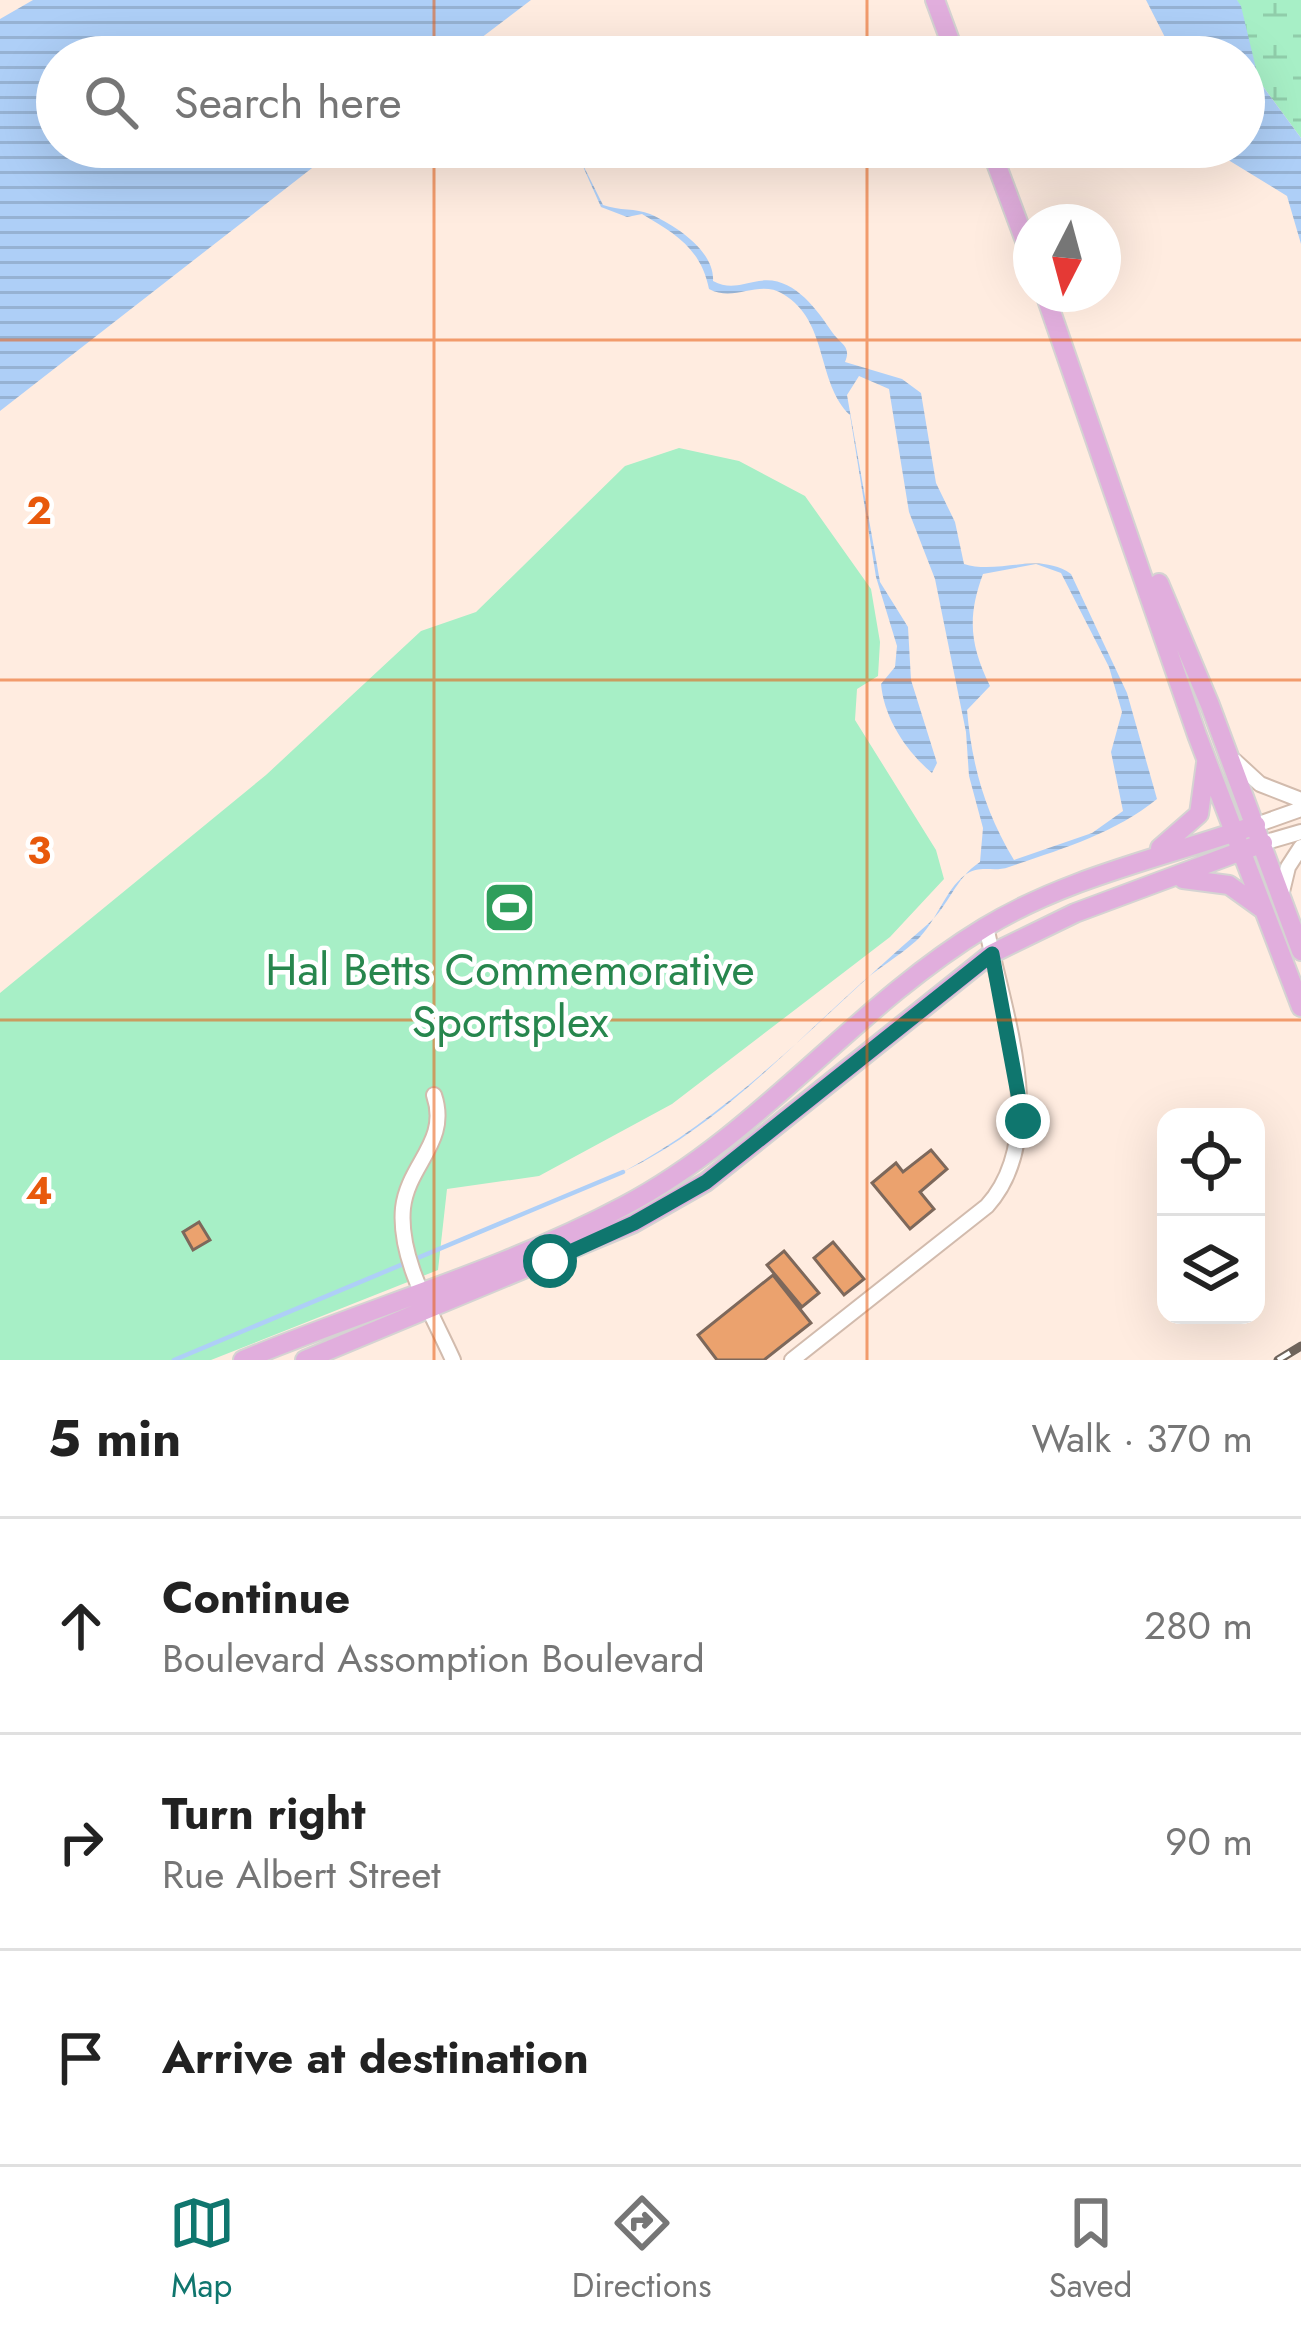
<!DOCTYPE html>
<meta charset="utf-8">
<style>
:root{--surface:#fff;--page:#f2f2f2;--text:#222;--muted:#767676;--line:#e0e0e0;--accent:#0f766e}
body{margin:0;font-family:Jost,sans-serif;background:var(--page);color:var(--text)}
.controls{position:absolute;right:36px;bottom:36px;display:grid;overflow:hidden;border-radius:24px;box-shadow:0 12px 48px #0002}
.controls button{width:108px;height:108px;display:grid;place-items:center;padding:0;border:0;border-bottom:3px solid var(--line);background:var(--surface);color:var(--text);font:60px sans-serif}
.compass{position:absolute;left:1013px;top:204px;width:108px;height:108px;border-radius:50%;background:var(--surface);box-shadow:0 12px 48px #0002;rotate:186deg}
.stop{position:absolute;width:36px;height:36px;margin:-27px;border:9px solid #0f766e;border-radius:50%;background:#fff}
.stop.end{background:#0f766e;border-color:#fff;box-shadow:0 3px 12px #0008}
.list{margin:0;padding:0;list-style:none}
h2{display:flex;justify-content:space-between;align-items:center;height:156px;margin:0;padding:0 48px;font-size:51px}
h2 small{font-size:39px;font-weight:400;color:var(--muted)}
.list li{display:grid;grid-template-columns:78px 1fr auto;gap:36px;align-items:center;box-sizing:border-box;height:216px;padding:0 48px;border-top:3px solid var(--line)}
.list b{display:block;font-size:45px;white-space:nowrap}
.list p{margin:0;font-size:39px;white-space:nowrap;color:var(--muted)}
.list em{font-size:39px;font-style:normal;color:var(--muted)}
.icon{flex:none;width:66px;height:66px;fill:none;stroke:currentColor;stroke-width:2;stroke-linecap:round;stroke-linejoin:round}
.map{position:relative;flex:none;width:1301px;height:1360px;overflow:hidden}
.search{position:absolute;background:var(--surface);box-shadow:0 12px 48px #0002;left:36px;right:36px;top:36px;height:132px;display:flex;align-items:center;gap:30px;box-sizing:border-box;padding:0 42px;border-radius:66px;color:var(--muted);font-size:45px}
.sheet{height:804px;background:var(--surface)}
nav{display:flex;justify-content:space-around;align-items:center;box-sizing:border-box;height:168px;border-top:3px solid var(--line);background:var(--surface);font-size:33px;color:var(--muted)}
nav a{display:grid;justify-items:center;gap:6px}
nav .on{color:var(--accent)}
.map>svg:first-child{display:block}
</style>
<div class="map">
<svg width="1301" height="1360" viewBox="0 0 1301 1360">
<defs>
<pattern id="wetland-marsh" width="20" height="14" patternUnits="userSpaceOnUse" patternTransform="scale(3)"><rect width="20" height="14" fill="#a7efc6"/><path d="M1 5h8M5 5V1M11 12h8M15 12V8" fill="none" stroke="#90cdaa"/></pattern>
<pattern id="water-rules" width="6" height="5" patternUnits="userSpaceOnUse" patternTransform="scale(3)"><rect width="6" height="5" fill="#aecff7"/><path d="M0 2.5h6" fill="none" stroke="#96b2d3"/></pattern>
</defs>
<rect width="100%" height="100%" fill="#ffece0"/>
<path fill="url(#wetland-marsh)" d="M1237 0H1301V138L1259 81Z"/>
<path fill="#a7efc6" d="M679 448 739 461 805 496 871 589 880 642 878 676 857 689 855 720 936 850 944 879 890 937 672 1104 539 1176 447 1189 438 1270 211 1360H0V993L266 775 421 631 476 612 625 466Z"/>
<path fill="url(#water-rules)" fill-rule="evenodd" d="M33 0H531L456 57H57V147H339L0 411V19Z
M1146 0H1237L1241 6 1259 81 1301 138V244L1287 196 1207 147H1244V57H1175Z
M577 153 603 205C619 211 636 208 650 214 675 225 715 251 713 281 730 290 741 284 759 281 792 275 816 308 832 332 840 344 852 346 845 362L902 379 921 393 936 483 955 522 964 564C999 575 1038 551 1071 574L1127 693 1157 799C1114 834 1061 849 1009 867 993 873 981 864 965 875 945 890 936 923 916 941 898 957 876 969 858 986 783 1054 716 1127 623 1172 740 1109 827 1010 928 924 949 906 955 878 980 862L983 828 969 776 966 732 935 579 909 512 889 389 859 376 847 395 880 582 908 627 911 680 937 763 932 773C906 751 884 718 881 684L895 667 897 646 876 577 850 415C816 383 829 321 783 294 758 279 735 303 709 289 701 249 676 234 642 214L627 217 601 207ZM1036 564 1061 573 1109 667 1122 712 1111 752 1123 811 1092 833 1014 860C985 812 972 766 967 710L990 686C970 645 967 617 983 574Z"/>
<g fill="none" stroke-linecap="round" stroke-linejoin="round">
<path stroke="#aecff7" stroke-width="4.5" d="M466 49 472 57
M567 147 577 153
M174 1360 623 1172"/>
</g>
<path fill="#eba26e" stroke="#7d685b" stroke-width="3" d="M931 1150 947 1169 920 1192 934 1209 910 1229 872 1183 896 1163 903 1172Z
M199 1222 210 1240 193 1250 183 1232Z
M833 1242 864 1279 844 1295 814 1258Z
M784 1251 819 1293 802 1307 767 1265Z
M773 1275 811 1323 764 1360H717L698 1335Z"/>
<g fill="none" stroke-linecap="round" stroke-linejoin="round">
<defs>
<path id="minor" d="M1235 761 1260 784 1301 800
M1256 825 1301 809
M1263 843 1301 832
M1281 896 1288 867 1301 847
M434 1095C450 1142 408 1164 403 1208 398 1259 433 1315 453 1360
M792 1360 987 1206C1051 1135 1003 1011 986 926"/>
<path id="major" d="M935 0 956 57
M990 147 1031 257
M1045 294 1197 735 1301 1007
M1159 583 1210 705 1301 951
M1160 848 1199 814 1206 763
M1183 879 1229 885 1261 908
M243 1360C368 1308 504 1270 624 1206 759 1135 854 1007 984 928 1067 877 1165 857 1256 825
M305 1360 634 1223 706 1182 991 954 1075 913 1263 843"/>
</defs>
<use href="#minor" stroke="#d2bbad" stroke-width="18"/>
<use href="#major" stroke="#d5d3d2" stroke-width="22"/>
<use href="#minor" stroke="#fff" stroke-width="14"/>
<use href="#major" stroke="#e1aedd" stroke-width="18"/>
<defs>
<path id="rail" d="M1278 1360 1301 1346"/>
</defs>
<use href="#rail" stroke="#6f645c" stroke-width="9"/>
<use href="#rail" stroke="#fff" stroke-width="4.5" stroke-dasharray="14" stroke-linecap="butt"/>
</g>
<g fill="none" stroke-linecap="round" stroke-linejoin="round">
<path stroke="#0f766e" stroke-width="15" d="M550 1261 634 1223 706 1182 992 954 1023 1121"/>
</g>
<path fill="none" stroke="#e8590c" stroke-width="3" stroke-opacity="0.55" d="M434 0V57M867 0V57M434 147V1360M867 147V1360M0 340H1301M0 680H1301M0 1020H1301"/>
<defs>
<symbol id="stadium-square" viewBox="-11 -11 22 22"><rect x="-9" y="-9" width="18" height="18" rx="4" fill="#2e9e5b" stroke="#fff"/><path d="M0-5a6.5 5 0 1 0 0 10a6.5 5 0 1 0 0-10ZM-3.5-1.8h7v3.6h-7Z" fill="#fff"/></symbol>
</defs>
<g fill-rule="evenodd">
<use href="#stadium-square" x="480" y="878" width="59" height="59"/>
</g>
<g text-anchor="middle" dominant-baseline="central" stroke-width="9" stroke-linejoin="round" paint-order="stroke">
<g font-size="45" fill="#27864d" stroke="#fff">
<text x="510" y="969">Hal Betts Commemorative<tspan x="510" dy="52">Sportsplex</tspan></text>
</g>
</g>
<g font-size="39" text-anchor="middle" font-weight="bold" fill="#e8590c" stroke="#fff" stroke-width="9" stroke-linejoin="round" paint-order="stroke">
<text x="39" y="524">2</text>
<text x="39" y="864">3</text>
<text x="39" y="1204">4</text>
</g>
</svg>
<div class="controls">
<button><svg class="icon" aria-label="locate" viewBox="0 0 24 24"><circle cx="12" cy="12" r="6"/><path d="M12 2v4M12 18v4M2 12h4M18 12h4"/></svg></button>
<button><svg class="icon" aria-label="layers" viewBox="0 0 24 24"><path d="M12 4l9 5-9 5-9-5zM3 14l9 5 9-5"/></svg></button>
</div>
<svg class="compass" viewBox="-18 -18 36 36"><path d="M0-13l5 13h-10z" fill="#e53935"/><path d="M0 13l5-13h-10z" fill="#767676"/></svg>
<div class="stop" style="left:550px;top:1261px"></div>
<div class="stop end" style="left:1023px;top:1121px"></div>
<div class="search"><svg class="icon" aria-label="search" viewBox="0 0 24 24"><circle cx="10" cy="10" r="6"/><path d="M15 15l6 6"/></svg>Search here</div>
</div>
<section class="sheet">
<h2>5 min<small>Walk · 370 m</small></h2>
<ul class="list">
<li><svg class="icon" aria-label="ahead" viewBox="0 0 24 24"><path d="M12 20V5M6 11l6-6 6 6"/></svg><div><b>Continue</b><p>Boulevard Assomption Boulevard</p></div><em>280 m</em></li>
<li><svg class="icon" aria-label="right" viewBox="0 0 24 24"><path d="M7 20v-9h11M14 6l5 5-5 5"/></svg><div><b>Turn right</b><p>Rue Albert Street</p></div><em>90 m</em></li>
<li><svg class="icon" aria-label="arrive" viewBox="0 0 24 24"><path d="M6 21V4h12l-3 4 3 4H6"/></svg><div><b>Arrive at destination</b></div></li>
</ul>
</section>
<nav>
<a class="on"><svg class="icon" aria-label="map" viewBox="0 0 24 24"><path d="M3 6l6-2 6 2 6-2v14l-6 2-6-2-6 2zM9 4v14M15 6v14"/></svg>Map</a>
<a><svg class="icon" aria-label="directions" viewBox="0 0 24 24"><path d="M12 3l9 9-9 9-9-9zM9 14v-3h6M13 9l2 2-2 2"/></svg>Directions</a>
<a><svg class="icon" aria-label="saved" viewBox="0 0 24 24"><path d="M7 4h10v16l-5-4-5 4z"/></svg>Saved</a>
</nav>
